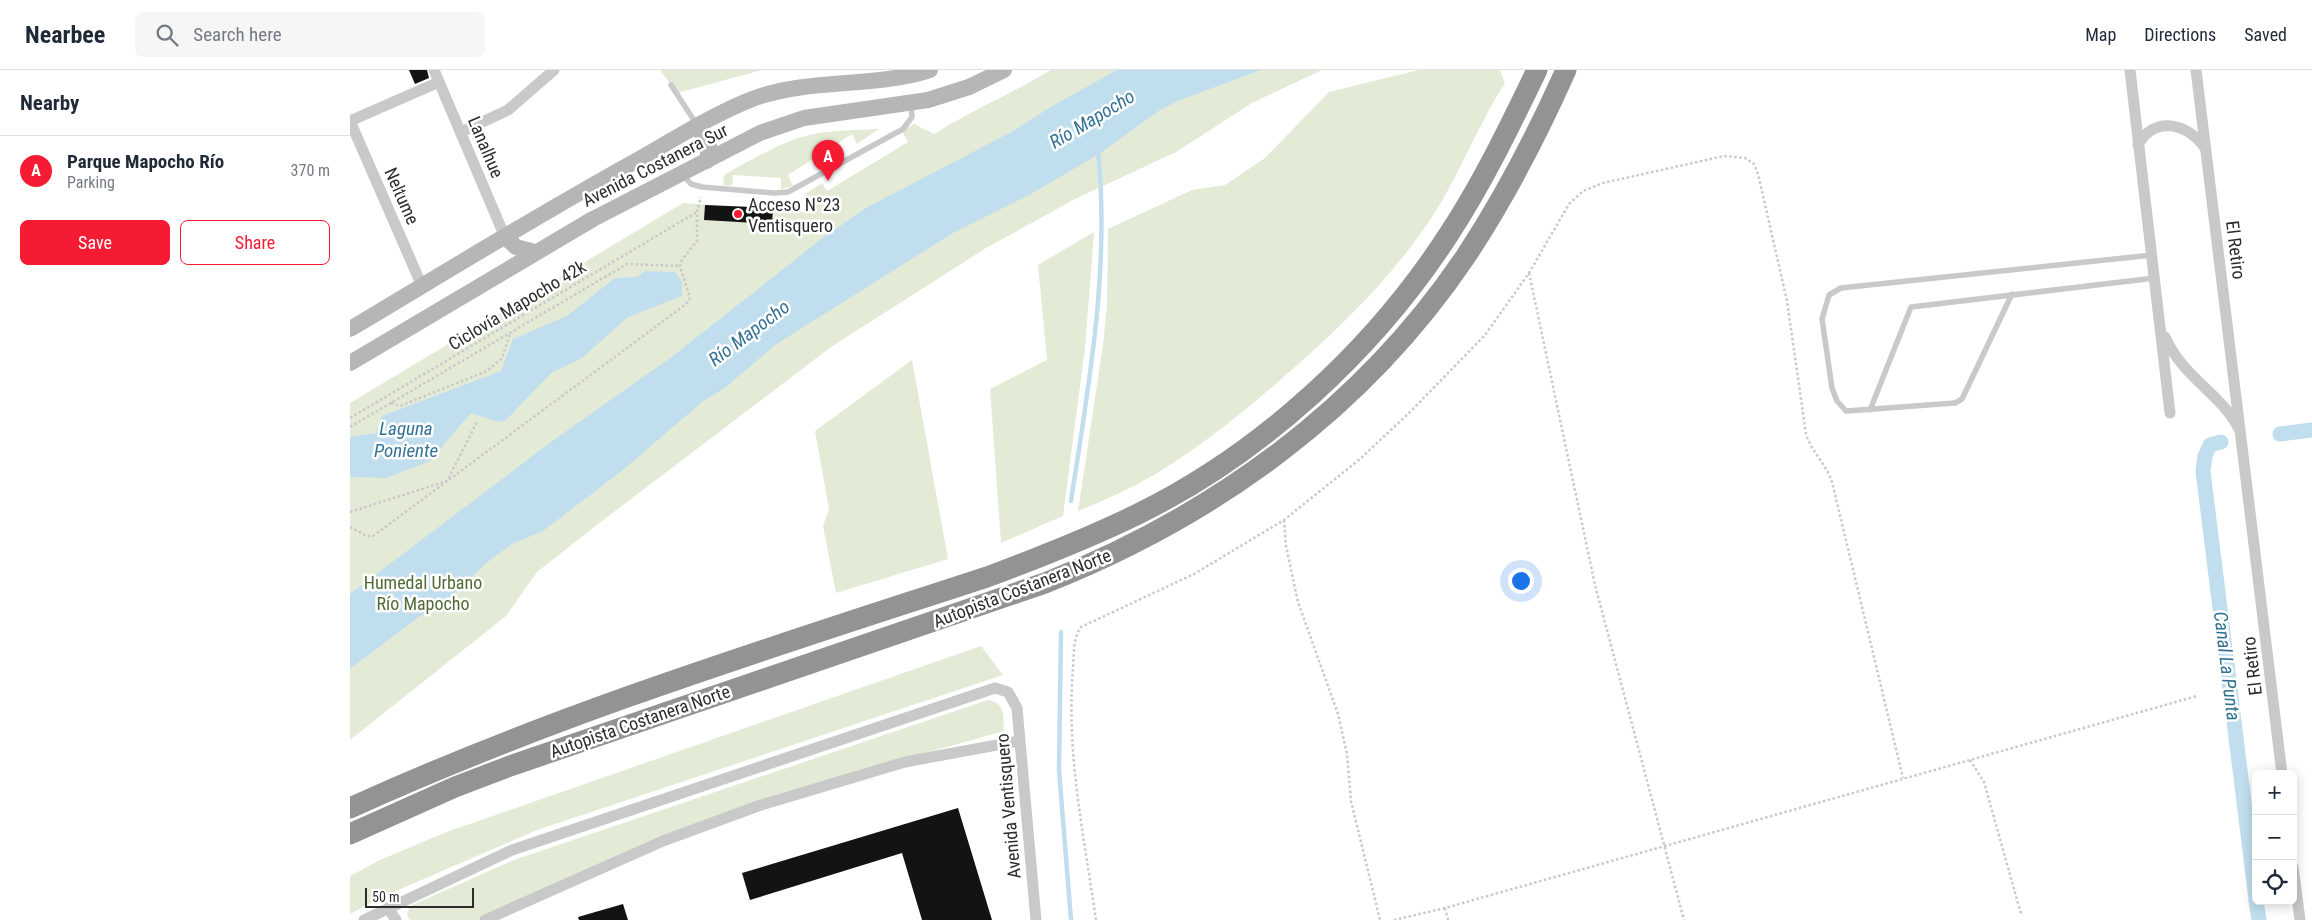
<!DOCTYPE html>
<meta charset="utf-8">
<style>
:root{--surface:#fff;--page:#f6f6f7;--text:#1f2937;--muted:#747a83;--line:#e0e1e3;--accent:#f51b32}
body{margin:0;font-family:"Roboto Condensed",sans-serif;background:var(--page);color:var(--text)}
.controls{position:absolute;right:15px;bottom:15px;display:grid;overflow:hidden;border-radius:8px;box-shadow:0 2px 12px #0003}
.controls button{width:45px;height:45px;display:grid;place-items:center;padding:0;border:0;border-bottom:1px solid var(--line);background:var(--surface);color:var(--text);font:25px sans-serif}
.scale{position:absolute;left:15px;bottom:12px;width:109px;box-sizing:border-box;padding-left:5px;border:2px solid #2c2c2c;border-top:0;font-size:14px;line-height:18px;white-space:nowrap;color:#2c2c2c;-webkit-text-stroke:4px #fff;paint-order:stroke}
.you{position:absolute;left:1170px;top:510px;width:18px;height:18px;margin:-12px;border:4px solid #fff;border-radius:50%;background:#1a73e8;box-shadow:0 0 0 8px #1a73e833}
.badge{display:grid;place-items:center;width:32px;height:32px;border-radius:50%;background:var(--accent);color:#fff;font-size:16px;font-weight:700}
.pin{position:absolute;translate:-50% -41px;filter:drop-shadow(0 1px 2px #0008)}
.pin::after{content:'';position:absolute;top:26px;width:18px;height:15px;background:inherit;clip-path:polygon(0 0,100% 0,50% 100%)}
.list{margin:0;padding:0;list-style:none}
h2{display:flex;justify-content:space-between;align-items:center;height:65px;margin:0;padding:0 20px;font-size:21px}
h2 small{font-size:16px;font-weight:400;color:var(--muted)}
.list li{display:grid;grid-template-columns:32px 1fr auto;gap:15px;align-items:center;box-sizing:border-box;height:70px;padding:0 20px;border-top:1px solid var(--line)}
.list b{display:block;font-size:19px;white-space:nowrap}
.list p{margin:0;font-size:16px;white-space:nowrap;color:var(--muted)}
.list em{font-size:16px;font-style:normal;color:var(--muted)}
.actions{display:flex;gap:10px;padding:15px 20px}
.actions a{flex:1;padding:11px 0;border:1px solid var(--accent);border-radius:8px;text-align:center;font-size:18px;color:var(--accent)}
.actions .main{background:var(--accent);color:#fff}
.icon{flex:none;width:28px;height:28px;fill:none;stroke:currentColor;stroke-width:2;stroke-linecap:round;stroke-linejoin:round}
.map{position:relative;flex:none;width:1962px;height:850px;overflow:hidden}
header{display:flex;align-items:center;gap:30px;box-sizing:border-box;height:70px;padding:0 25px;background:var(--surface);border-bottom:1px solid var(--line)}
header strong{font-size:24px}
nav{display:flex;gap:28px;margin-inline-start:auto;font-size:18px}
.search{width:350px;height:45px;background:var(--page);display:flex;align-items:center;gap:12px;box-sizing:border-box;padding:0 18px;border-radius:8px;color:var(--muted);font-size:19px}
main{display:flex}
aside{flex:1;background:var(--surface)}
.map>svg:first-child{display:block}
</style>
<header>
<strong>Nearbee</strong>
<div class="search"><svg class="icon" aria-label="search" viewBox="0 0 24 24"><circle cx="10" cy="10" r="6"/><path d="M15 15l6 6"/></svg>Search here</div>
<nav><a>Map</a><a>Directions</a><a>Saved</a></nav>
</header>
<main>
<aside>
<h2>Nearby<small></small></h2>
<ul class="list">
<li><span class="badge">A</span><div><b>Parque Mapocho Río</b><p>Parking</p></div><em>370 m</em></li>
</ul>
<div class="actions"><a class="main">Save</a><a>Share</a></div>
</aside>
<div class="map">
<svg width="1962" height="850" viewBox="0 0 1962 850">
<rect width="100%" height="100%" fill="#fff"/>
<path fill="#e3ebd7" d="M310 0H412L327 23Z
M701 0H972L902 33 826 82 725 129 636 178 481 277 248 454 187 502 156 546 0 670V333L333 133 456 142 454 125 472 113 477 121 558 72 552 61 564 54 584 64C622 40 663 23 701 0Z
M1069 0H1150L1155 13C1129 53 1112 99 1087 139 1045 206 988 260 929 311 884 350 838 387 786 415 767 425 747 433 728 441L753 275 757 235 758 159 842 120 875 115 915 88 979 22Z
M529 59 507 74 502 64 438 105 443 116 431 119V108L383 105 382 116 373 115 374 105C397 92 433 71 459 65 481 60 506 60 529 59Z
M744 162 735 278 713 446 651 473 640 319 697 290 688 195Z
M562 290 598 489 486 523 473 456 479 439 465 361Z
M631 576 653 605 187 760 32 827 0 844V806L30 790 94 763Z
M638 630C656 633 653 646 654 661L429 724 297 772 128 850H60L57 845 60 836 164 790Z"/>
<path fill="#c1deee" d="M767 0H911L830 30 810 40 749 84 681 124 603 163 425 275 376 317 352 332 273 400 193 461 162 474 140 490 97 530 70 546 0 599V524L205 369 323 286 470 170 516 138 663 61 704 35Z
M295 201 325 202 332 212V226L278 247 232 288 201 303 156 350 148 352 121 343 80 391 36 408 0 407V367L26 363 32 346 151 301 163 269 217 246 265 208 287 207Z"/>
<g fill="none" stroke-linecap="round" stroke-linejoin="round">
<path stroke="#c1deee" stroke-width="4.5" d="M721 431C739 313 760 200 748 79
M711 562 709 700 721 850"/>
<path stroke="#c1deee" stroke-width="15" d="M1930 364 1962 360
M1871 372 1860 375 1855 386 1853 401 1906 829
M1906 831 1909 850"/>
</g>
<path fill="#131313" d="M59 0H77L79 8 65 14Z
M355 135 423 138 422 154 354 150Z
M608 738 642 850H572L552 783 400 830 392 803Z
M273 834 278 850H229L228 847Z"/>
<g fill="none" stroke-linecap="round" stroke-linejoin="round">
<path stroke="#c9c9c9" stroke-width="2.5" stroke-dasharray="2.5 2.5" stroke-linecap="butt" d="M1179 203 1245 515 1334 850
M41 333 50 336 137 301 152 288 160 264
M0 348 347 142
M0 357 277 194 330 196
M0 442 97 411 127 352
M934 450 936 476 948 532 988 644 997 684 1001 731 1030 850
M0 457 17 466H23L335 235 340 228 330 196 332 190 347 171V142L351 127
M1620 690 1634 712 1671 844
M1095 838 1098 850
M746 850C734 766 716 684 723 598 724 584 723 568 731 557L844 504 934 450 1010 389 1060 342 1135 265 1179 203 1219 134 1233 121 1253 113 1374 86 1395 88 1404 94 1408 104 1437 231 1456 364C1461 381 1476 394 1482 412L1553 708
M1044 850 1095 838 1847 626"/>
<path stroke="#c9c9c9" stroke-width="5.5" d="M321 15 347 55
M333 105 341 114 352 117 424 123 438 122 553 59 562 47 561 34
M1662 224 1612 329 1605 333 1496 341 1487 331 1482 318 1472 249 1479 225 1491 218 1802 185
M1520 340 1561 237 1805 208"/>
<path stroke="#c9c9c9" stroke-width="11" d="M84 0 155 167
M1780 0 1820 343
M1846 0 1932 704
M0 51 72 216
M0 51 89 12
M111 62 158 40 204 0
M1788 75C1804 45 1838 53 1855 78
M1815 267C1834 309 1870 322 1889 359
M1943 797 1950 850
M38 838 46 850
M14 850 162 780 645 618 658 622 667 638 686 850
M135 850 313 771 408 736 555 692 669 671"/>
<path stroke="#b6b6b6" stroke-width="16" d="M348 57 359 76 357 91
M155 167 166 177 185 182
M0 259C94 203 188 145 284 92 323 70 363 44 405 28 462 8 523 18 580 0
M0 293 243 149 410 63 454 48 578 30 619 17 654 0"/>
<path stroke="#939393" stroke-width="21" d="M0 738C206 644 423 577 637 507 688 488 739 468 788 444 912 383 1024 280 1099 164 1133 112 1160 56 1187 0
M0 764 105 717 160 696 695 513C864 446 1013 339 1116 186 1155 127 1187 65 1216 0"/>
</g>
<circle fill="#f51b32" stroke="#fff" stroke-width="2" cx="388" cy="144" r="5"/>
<g text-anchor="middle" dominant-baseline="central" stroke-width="5" stroke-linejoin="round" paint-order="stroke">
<g font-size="18" fill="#2c2c2c" stroke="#fff">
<text transform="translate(136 77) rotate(67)">Lanalhue</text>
<text transform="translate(305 95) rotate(-27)">Avenida Costanera Sur</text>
<text transform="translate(52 126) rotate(66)">Neltume</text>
<text transform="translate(1886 180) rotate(83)">El Retiro</text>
<text transform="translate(167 235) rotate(-31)">Ciclovía Mapocho 42k</text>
<text transform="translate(672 518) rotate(-21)">Autopista Costanera Norte</text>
<text transform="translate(1902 596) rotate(-97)">El Retiro</text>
<text transform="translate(290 651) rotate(-19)">Autopista Costanera Norte</text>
<text transform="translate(658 736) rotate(-95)">Avenida Ventisquero</text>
</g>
<g font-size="18" fill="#2c2c2c" stroke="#fff" text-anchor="start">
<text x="398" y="134">Acceso N°23<tspan x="398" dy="21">Ventisquero</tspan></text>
</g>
<g font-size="18" fill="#506b36" stroke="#fff">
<text x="73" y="512">Humedal Urbano<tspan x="73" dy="21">Río Mapocho</tspan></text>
</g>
<g font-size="19" font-style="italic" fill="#337294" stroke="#fff">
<text transform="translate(742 49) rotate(-31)">Río Mapocho</text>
<text transform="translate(399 263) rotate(-37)">Río Mapocho</text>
<text x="56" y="358">Laguna<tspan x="56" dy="22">Poniente</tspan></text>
<text transform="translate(1877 596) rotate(83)">Canal La Punta</text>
</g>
</g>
</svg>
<div class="controls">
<button>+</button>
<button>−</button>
<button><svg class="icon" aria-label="locate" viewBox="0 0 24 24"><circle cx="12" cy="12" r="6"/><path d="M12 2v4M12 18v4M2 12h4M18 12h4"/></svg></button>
</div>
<div class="scale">50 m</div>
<div class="you"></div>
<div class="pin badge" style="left:478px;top:111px">A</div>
</div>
</main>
